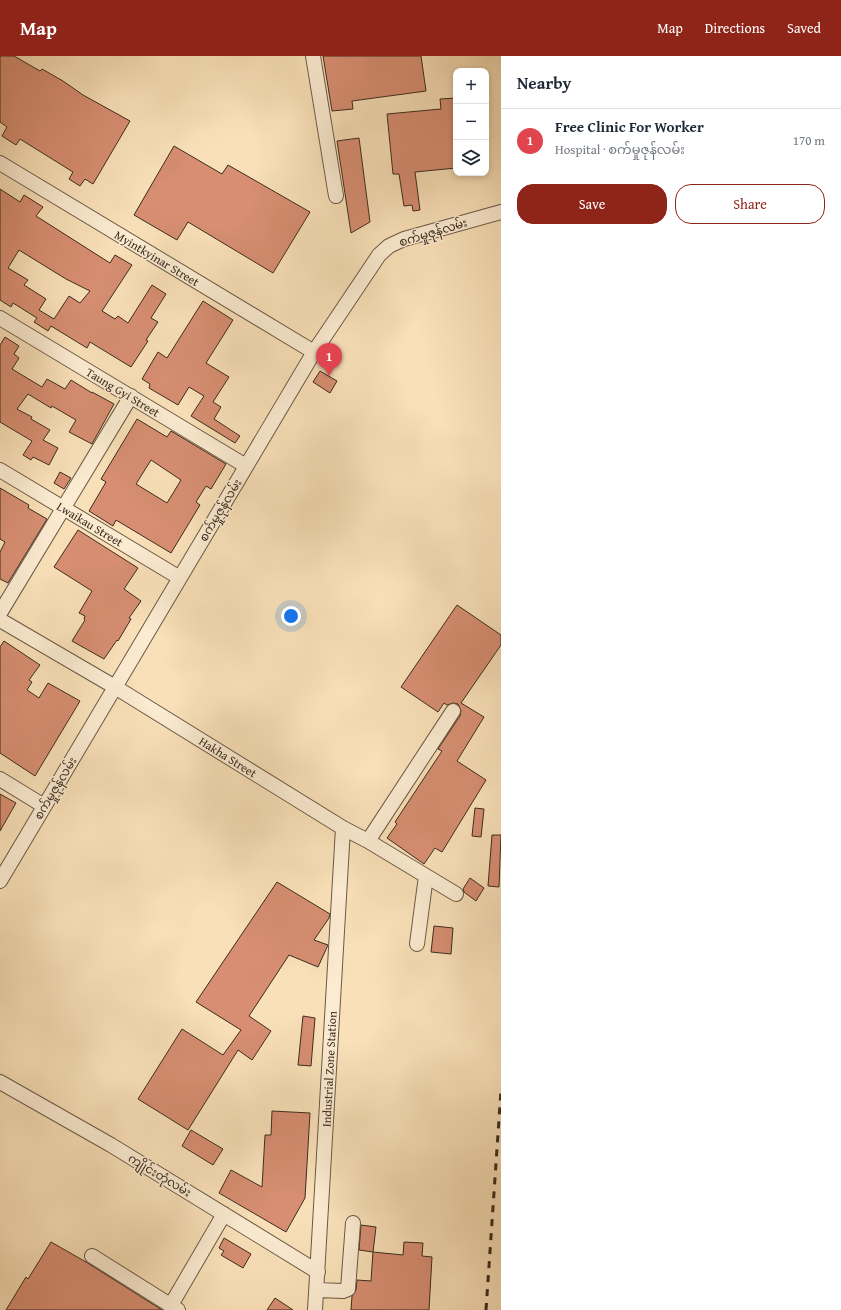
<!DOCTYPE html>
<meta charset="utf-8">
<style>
:root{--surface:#fff;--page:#f6f6f7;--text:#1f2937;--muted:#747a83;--line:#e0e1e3;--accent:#8f2418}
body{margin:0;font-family:"Gentium Book Plus","Noto Sans Myanmar",serif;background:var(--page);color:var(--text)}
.controls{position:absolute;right:12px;top:12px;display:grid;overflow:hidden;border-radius:8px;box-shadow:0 2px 6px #0003}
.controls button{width:36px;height:36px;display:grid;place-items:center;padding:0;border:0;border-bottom:1px solid var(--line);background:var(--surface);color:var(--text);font:20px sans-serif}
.you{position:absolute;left:291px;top:560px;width:14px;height:14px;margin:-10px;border:3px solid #fff;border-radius:50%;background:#1a73e8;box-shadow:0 0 0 6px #1a73e833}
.badge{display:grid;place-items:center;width:26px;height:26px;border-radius:50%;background:var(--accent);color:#fff;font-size:13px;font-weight:700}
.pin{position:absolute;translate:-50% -33px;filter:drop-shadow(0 1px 2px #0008)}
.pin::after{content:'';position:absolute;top:21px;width:14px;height:12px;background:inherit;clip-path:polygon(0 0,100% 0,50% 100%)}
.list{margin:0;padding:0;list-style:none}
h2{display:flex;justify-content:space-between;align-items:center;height:52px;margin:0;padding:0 16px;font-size:17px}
h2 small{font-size:13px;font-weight:400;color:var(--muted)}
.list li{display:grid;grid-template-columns:26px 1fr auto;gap:12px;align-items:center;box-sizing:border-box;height:64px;padding:0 16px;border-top:1px solid var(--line)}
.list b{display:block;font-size:15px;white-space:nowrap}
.list p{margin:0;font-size:13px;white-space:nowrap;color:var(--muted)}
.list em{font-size:13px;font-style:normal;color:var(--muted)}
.actions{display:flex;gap:8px;padding:12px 16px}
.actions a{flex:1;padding:9px 0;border:1px solid var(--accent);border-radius:16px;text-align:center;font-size:14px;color:var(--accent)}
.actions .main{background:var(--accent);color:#fff}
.icon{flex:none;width:22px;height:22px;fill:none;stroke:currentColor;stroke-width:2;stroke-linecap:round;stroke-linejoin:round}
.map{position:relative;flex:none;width:501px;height:1254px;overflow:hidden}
header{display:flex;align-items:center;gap:24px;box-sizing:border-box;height:56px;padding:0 20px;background:var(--accent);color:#fff}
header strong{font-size:19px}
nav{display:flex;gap:22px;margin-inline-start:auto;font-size:14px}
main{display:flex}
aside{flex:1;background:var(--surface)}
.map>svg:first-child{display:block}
</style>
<header>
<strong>Map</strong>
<nav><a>Map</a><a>Directions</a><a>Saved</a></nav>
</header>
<main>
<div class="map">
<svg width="501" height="1254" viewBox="0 0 501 1254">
<rect width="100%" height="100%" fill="#f9e0b8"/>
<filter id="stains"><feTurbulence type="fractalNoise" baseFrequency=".005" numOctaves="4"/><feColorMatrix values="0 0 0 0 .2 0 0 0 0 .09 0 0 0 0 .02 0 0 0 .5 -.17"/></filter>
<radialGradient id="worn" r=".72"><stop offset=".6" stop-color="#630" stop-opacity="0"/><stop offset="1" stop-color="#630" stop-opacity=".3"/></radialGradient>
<path fill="#d78e72" stroke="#3c2c1e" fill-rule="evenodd" d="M0 0H14L40 15 42 13 63 25 83 39 130 65 93 128 85 123 80 130 69 123 73 116 20 83 16 89 2 80 7 71 0 66Z
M323 0H421L426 35 352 45 353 53 332 55Z
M456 42V112L415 116 420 154 413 155 412 149 404 150 399 118H393L387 58 441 53 440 43Z
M359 82 370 166 351 177 337 85Z
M174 90 222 118 228 109 310 156 273 217 188 166 177 184 134 159Z
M0 133 20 146 24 139 43 151 36 160 110 207 115 199 132 209 102 255 115 263 118 260 128 267 152 229 166 238 151 262 158 266 146 284 148 285 131 311 90 286 87 292 51 270 48 275 34 266 37 262 13 247 11 251 0 244ZM19 194 66 223 90 235 80 247 69 240 54 263 39 254 46 243 24 229 28 224 8 212Z
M203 245 233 264 206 307 229 321 213 346 221 351 214 363 240 380 235 387 191 360 204 340 189 331 178 349 149 332 150 328 142 323 158 296 167 302Z
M5 281 19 290 14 298 19 302 12 313 42 331 47 323 65 333 71 324 92 337V336L114 348 92 388 69 376 76 364 52 350 51 352 28 338 17 353 32 361 31 363 50 374 43 384 58 392 49 409 33 401 31 404 23 399 32 385 0 366V289Z
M320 315 337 325 330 337 313 326Z
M137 363 167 381 171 375 226 408 211 433 206 430 196 446 200 449 171 497 116 464 113 470 89 455 106 426 101 423ZM151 404 181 424 167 447 136 428Z
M60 416 71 422 64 433 54 427Z
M0 432 29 449 28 452 47 463 8 527 0 523V496L5 486 0 483Z
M78 474 138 512 124 533 141 545 129 562 131 563 118 585 117 584 104 603 72 585 85 564 84 563 85 560 79 557 92 535 54 511Z
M457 549 501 579V589L461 647 484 661 457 705 486 724 442 796 435 792 424 808 387 782 397 768 395 766 442 695 438 693 460 660 461 655 458 648 453 647 447 649 444 647 438 656 401 631Z
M4 585 40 609 29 624 32 626 27 634 39 642 48 627 80 645 35 720 0 697V591Z
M0 738 16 747 0 775Z
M475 752 484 753 481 781 472 780Z
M492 779H501L499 831 488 830Z
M470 822 484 832 476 845 464 836 463 833Z
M277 826 330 858 329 862 314 884 328 889 318 911 289 899 249 960 271 975 252 1004 238 994 188 1074 138 1043 182 973 223 999 241 974 196 946Z
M434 870 453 872 451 898 431 896Z
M303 960 315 962 311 1010 298 1009Z
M272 1055 310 1057 305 1142 286 1176 219 1137 231 1114 262 1131 265 1079H271Z
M191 1074 223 1093 213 1109 182 1090Z
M361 1169 376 1171 373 1196 359 1194Z
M224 1182 251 1198 243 1212 221 1199 224 1195 219 1192Z
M51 1186 86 1206 162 1254H6L26 1221 28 1223Z
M404 1186 423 1187 422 1200 432 1201 429 1254H351L352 1240 356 1234 357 1224 371 1225 373 1196 403 1199Z
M275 1242 293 1254H267Z"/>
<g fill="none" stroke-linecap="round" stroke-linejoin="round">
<defs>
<path id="minor" d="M313 0 336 140
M0 107 314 296
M0 262 246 410
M0 414 180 522
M0 557 131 340
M0 564 115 631 343 772 368 785 456 838
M0 723 44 750
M368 785 453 655
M0 825 314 296 379 199 389 190 404 183 501 156
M417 888 426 820
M0 1026 111 1089 318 1216
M92 1200 178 1254
M317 1234 343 1235 348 1233 353 1167
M171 1249 224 1158
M315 1254 343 772"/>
</defs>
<use href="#minor" stroke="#6b5944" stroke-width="16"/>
<use href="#minor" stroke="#fbebd1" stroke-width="14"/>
<path stroke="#3c2c1e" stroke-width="3" stroke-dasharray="7 7" stroke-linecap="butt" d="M486 1254 501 1034"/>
</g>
<g text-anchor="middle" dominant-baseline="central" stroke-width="3" stroke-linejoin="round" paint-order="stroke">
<g font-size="12" fill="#3c2c1e" stroke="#fbebd1">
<text transform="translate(433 176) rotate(-17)">စက်မှုဇုန်လမ်း</text>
<text transform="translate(157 202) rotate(31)">Myintkyinar Street</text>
<text transform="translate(123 336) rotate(31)">Taung Gyi Street</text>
<text transform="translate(220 454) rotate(-59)">စက်မှုဇုန်လမ်း</text>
<text transform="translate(90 468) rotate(31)">Lwaikau Street</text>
<text transform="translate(228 701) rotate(32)">Hakha Street</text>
<text transform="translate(55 732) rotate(-59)">စက်မှုဇုန်လမ်း</text>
<text transform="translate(329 1013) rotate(-87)">Industrial Zone Station</text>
<text transform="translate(160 1119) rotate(31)">ကျိုင်းတုံလမ်း</text>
</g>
</g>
<rect width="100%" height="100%" filter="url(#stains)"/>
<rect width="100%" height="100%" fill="url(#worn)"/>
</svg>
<div class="controls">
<button>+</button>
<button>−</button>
<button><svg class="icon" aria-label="layers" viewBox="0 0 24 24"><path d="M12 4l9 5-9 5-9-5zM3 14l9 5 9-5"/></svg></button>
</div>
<div class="you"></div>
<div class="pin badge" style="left:329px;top:320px;background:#e0444e">1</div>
</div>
<aside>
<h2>Nearby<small></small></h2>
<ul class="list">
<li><span class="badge" style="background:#e0444e">1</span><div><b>Free Clinic For Worker</b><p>Hospital · စက်မှုဇုန်လမ်း</p></div><em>170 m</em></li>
</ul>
<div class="actions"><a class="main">Save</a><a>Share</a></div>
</aside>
</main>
